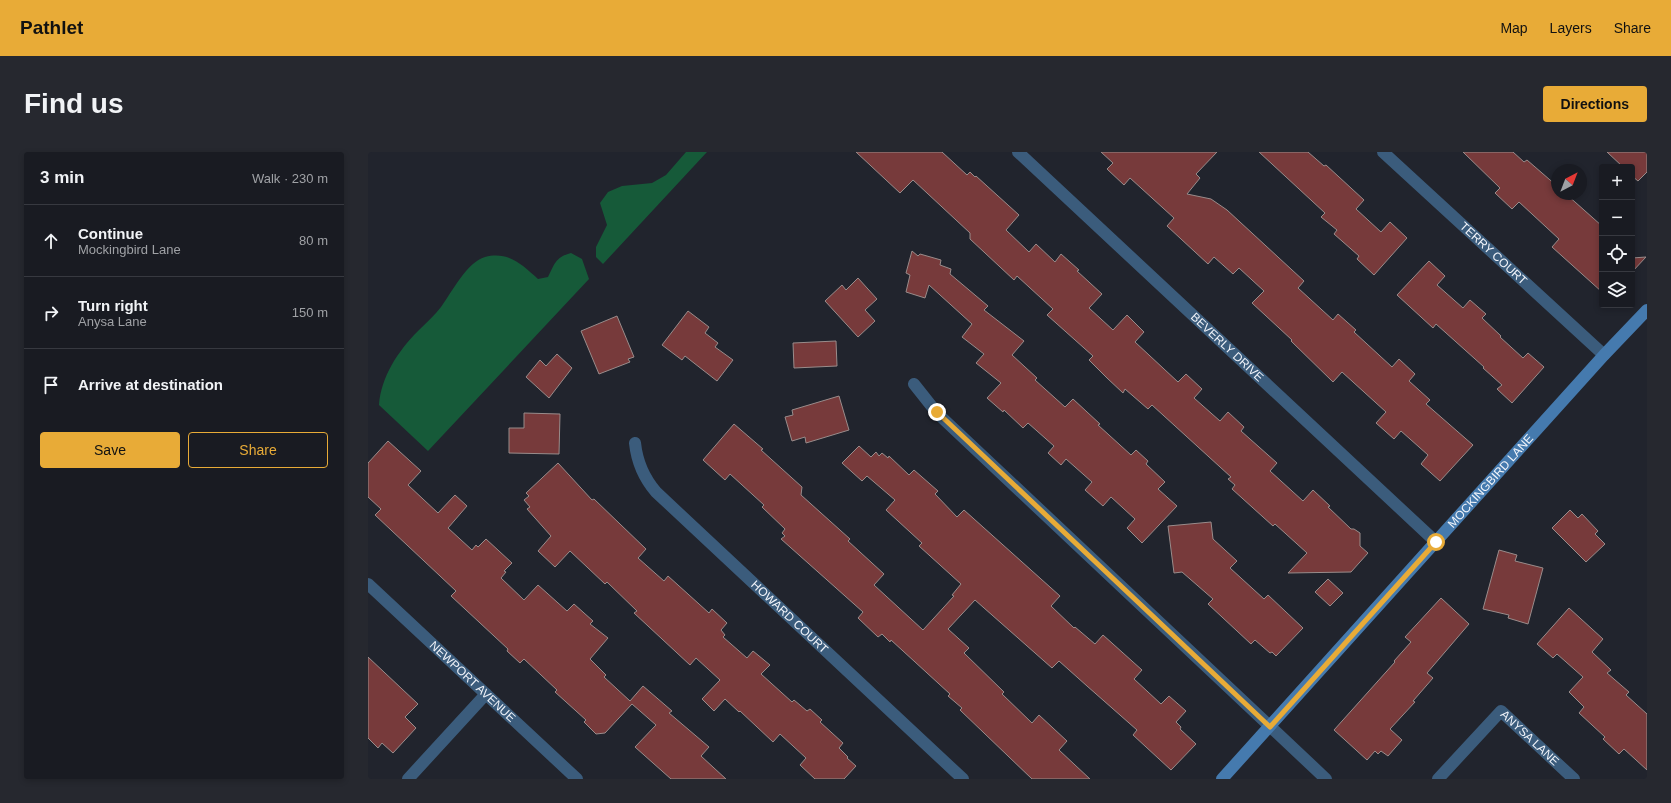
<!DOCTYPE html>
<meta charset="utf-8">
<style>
:root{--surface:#191b22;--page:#26282f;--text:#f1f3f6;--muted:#9fa1a5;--line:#373940;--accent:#e8ab37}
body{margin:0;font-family:Helvetica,sans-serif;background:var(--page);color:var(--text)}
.controls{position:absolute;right:12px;top:12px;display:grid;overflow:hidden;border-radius:4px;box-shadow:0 2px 6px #0003}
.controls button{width:36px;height:36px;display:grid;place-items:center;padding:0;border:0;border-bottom:1px solid var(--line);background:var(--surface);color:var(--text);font:20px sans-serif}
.compass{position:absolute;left:1183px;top:12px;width:36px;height:36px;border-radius:50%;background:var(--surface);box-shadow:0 2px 6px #0003;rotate:42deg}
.stop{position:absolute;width:12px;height:12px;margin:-9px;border:3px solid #e8ab37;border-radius:50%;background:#fff}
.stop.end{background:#e8ab37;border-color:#fff;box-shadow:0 1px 4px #0008}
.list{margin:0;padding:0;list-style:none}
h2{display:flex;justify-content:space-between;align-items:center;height:52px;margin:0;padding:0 16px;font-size:17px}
h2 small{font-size:13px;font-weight:400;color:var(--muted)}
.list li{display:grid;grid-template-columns:26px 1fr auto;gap:12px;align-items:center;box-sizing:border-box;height:72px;padding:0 16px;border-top:1px solid var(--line)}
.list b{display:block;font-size:15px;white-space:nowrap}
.list p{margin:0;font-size:13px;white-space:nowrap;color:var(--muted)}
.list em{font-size:13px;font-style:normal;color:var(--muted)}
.actions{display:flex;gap:8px;padding:12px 16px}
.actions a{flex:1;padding:9px 0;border:1px solid var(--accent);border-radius:4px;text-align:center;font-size:14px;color:var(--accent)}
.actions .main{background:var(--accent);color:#111}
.icon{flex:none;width:22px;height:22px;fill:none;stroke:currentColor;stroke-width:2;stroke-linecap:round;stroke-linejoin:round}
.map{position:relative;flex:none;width:1279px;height:627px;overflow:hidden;border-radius:4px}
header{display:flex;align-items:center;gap:24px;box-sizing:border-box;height:56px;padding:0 20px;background:var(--accent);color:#111}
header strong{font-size:19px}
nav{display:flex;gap:22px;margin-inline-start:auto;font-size:14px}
.intro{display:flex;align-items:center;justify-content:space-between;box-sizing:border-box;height:96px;padding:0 24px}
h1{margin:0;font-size:28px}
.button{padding:10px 18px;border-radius:4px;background:var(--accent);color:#111;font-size:14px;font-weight:700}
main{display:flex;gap:24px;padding:0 24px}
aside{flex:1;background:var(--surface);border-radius:4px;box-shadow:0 2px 6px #0003}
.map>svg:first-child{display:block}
</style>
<header>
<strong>Pathlet</strong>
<nav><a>Map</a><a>Layers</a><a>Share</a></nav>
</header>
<div class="intro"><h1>Find us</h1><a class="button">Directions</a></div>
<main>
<aside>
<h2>3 min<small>Walk · 230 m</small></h2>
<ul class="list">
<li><svg class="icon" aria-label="ahead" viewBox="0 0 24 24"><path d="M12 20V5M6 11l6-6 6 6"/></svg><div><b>Continue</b><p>Mockingbird Lane</p></div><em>80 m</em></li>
<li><svg class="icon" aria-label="right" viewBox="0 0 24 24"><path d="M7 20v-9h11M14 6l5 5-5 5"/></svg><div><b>Turn right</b><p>Anysa Lane</p></div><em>150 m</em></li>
<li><svg class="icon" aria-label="arrive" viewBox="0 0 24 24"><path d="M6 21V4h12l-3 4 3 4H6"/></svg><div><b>Arrive at destination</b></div></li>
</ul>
<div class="actions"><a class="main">Save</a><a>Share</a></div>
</aside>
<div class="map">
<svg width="1279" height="627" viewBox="0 0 1279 627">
<rect width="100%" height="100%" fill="#21242d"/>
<path fill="#165a39" d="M318 0H339L235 112 228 105V95L239 73 232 51 240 40 254 34 284 31 298 23Z
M203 101 214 107 221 127 60 299 11 253C13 225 30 199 50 179 58 171 67 163 73 155 84 140 99 110 117 105 141 99 154 113 170 127L180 125C187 111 188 105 203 101Z"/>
<path fill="#773a3b" stroke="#998c8b" d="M488 0H574L599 23 602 20 607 25 608 24 651 63 638 78 661 100 668 92 687 110 693 102 711 118 709 119 734 142 721 156 745 178 759 163 776 180 767 190 810 230 818 222 834 237 826 246 852 269 860 260 876 275 873 279 909 311 902 319 935 349 945 338 962 354 960 355 983 377H986L992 381V394L1000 401 983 420 920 421 939 401 907 372 905 374 864 337 867 333 860 327 863 325 784 253 780 257 757 237 755 241 739 226 721 208 725 204 679 163 685 157 649 124 646 128 602 87V81L545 28 532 41Z
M733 0H849L828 22 832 26 819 42 843 47 859 58 936 129 930 136 965 168 970 162 988 178 986 180 1024 215 1031 207 1047 222 1041 229 1062 248 1058 252 1105 293 1072 329 1053 312 1060 303 1033 279 1026 287 1008 271 1018 260 974 220 965 230 923 189 924 188 884 151 896 139 871 116 865 122 846 105 840 112 799 74 806 66 762 26 756 33 739 17 745 11Z
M891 0H940L956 14 958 13 996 48 988 57 1013 80 1022 70 1039 86 1006 123 989 107 991 104 966 82 969 78 953 65 957 61Z
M1095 0H1145L1156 10 1159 8 1189 34V42H1198L1234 74V140L1184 95 1191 87 1151 50 1144 57 1127 41 1132 36Z
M1239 0H1279V20L1270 29 1264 24V15H1255Z
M544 99 550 104 552 102 573 108 572 113 583 117 582 122 620 154 616 158 656 189 644 203 669 226 667 228 697 255 705 247 732 272 730 273 763 303 768 298 780 309 778 312 797 330 790 337 809 354 774 391 759 376 767 367 743 345 735 354 717 338 724 330 698 307 693 313 680 301 686 294 660 271 655 276 636 258 635 260 619 246 633 231 608 211 616 202 594 185 604 172 561 133 557 146 538 140 542 123 538 121Z
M1278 105 1264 120V106Z
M1061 109 1077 124 1069 133 1095 156 1102 148 1118 162 1114 166 1133 184 1132 185 1155 206 1160 201 1176 215 1144 251 1129 237 1134 233 1115 216 1116 215 1068 172 1065 176 1029 143Z
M490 126 509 147 497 158 507 169 490 185 457 149 474 133 478 138Z
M320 159 341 175 337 181 350 191 347 195 365 208 349 229 317 204 314 208 294 193Z
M249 164 266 205 260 207 262 210 231 222 213 179Z
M468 189 469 214 426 216 425 191Z
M189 202 204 216 181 246 158 225 172 208 178 214Z
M471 244 481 278 438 291 437 285 424 289 417 265 425 263 424 258Z
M156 261 192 262 191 302 141 301V276H156Z
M366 272 395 297 393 298 434 335 433 343 482 387 480 389 516 422 506 433 555 478 586 444 584 443 593 432 551 394 554 391 518 358 527 348 499 324 494 329 474 311 491 294 503 305 508 300 511 304 514 301 520 306 521 304 541 323 546 318 570 339 567 342 589 365 596 358 692 444 683 454 706 476 707 475 727 492 735 483 774 518 766 527 793 552 801 544 818 559 808 570 813 575 812 577 828 592 803 618 765 583 769 578 719 534 691 509 684 516 607 448 580 477 601 496 596 501 636 540 634 542 664 571 671 563 699 589 691 598 722 627H664L592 558 594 556 580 544 582 542 523 488 522 490 514 482 510 485 490 466 495 460 413 387 417 384 414 381 417 377 394 355 396 353 362 322 357 328 335 308Z
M20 289 53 319 40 333 70 361 87 343 99 354 80 376 104 398 108 393 110 395 118 387 144 411 136 419 138 420 133 426 156 448 170 433 199 459 206 452 225 469 222 472 240 486 222 507 238 523 236 525 262 549 275 534 304 559 301 561 341 595 333 604 358 627H303L267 595 288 573 264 552 237 581 228 582 216 570 218 568 187 540 189 538 156 507 152 511 139 499 140 497 83 444 88 439 7 363 13 357 0 345V311Z
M190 311 224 348 226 347 278 397 270 406 296 429 300 424 341 461 344 457 359 471 353 478 357 483 355 485 379 506 385 499 402 513 393 522 424 550 426 548 439 559 442 557 454 568 452 570 475 591 471 596 480 605 479 606 488 614 476 627H447L432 613 438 606 412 582 405 590 372 559 371 560 357 547 346 559 334 547 352 528 328 506 322 513 266 461 269 459 239 430 237 432 202 399 187 415 170 399 183 384 159 357 162 355 156 348 161 344 158 341Z
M1202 358 1210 366 1214 362 1230 379 1227 382 1237 392 1218 410 1184 376Z
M843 370 845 387 869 409 862 416 896 447 900 443 935 476 908 504 904 500 902 501 887 488 883 492 840 452 845 447 814 420 806 421 800 374Z
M1131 398 1149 403 1147 409 1175 416 1160 472 1140 466 1141 463 1115 457Z
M960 427 975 441 962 454 947 440Z
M1073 446 1101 472 1059 521 1065 526 1045 549 1047 550 1022 577 1034 588 1020 604 1013 599 1010 602 1007 599 999 608 966 578 1027 510 1026 509 1043 490 1037 485Z
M1201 456 1235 487 1224 500 1243 518 1239 521 1261 540 1258 543 1279 562V618L1256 597 1251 602 1235 587 1237 585 1211 561 1216 555 1201 540 1215 525 1189 502 1185 506 1169 492Z
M0 505 50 552 37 565 48 576 25 601 14 591 10 596 0 586Z"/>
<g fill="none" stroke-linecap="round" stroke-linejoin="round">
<g stroke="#3b5c7c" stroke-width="12">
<path id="s1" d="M650 0 1068 390"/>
<path id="s2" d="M1015 0 1236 203"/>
<path d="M546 232 569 261 958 627"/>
<path id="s3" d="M267 291C269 310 276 326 288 340L595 627"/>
<path id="s4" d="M0 432 209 627"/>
<path d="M40 627 118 542"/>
<path id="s5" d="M1070 627 1133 559 1206 627"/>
</g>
<path stroke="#457aae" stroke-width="12" id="s6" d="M854 627 1236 203 1279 158"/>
</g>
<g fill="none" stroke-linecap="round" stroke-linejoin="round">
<path stroke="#e8ab37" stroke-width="5" d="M569 260 902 575 1068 390"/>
</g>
<g text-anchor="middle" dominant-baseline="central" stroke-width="3" stroke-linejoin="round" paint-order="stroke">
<g font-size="12" fill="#f1f4fa" stroke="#0c0e11">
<text stroke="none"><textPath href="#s2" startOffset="150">TERRY COURT</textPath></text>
<text stroke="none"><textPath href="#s1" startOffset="286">BEVERLY DRIVE</textPath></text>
<text stroke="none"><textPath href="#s6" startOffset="401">MOCKINGBIRD LANE</textPath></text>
<text stroke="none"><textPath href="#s3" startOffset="237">HOWARD COURT</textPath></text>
<text stroke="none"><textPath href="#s4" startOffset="143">NEWPORT AVENUE</textPath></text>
<text stroke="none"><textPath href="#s5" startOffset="132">ANYSA LANE</textPath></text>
</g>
</g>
</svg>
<div class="controls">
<button>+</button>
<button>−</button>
<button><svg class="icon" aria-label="locate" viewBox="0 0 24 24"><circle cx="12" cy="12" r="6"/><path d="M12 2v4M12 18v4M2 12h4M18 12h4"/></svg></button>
<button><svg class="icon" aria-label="layers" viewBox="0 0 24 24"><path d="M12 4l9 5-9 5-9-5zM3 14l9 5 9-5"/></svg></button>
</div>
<svg class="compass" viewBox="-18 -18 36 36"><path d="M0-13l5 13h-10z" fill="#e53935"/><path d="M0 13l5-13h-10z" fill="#9fa1a5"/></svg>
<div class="stop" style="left:1068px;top:390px"></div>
<div class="stop end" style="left:569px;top:260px"></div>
</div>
</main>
